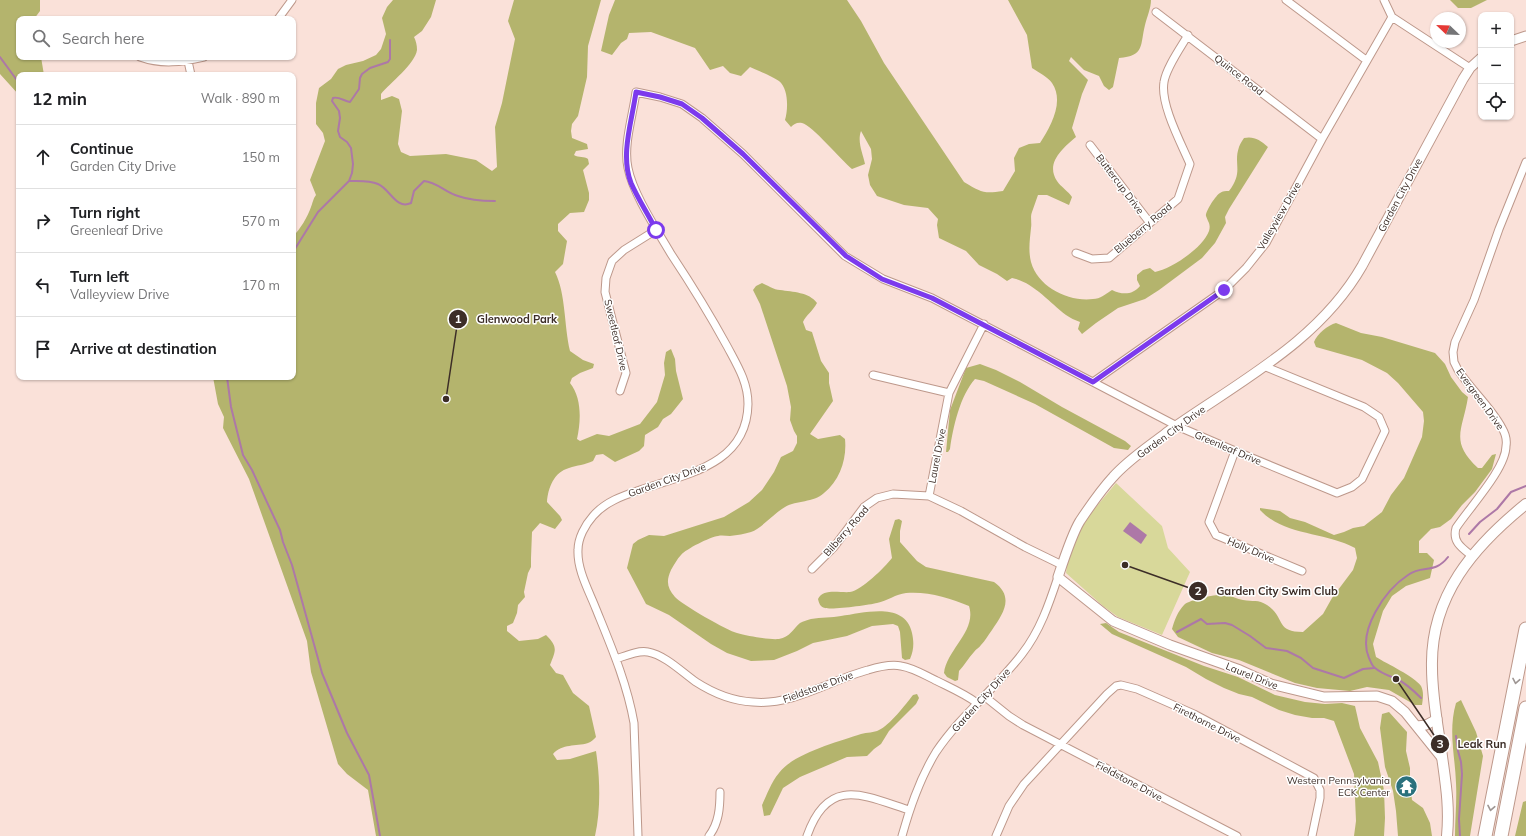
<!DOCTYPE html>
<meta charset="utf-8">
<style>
:root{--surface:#fff;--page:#f6f6f6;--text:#202124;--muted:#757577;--line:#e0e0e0}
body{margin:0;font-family:Mulish,sans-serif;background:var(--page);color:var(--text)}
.controls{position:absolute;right:12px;top:12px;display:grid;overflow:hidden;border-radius:8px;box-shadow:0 1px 3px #0004}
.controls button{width:36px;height:36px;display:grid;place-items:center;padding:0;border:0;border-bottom:1px solid var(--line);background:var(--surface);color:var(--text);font:20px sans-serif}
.compass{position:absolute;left:1430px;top:12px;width:36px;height:36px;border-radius:50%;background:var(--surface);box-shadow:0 1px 3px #0004;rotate:293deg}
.stop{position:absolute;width:12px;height:12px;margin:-9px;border:3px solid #7c3aed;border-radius:50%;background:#fff}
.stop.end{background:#7c3aed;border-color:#fff;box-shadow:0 1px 4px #0008}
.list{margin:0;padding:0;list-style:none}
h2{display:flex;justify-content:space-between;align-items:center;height:52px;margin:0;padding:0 16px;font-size:17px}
h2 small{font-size:13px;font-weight:400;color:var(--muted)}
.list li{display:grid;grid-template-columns:26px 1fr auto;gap:12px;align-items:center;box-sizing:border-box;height:64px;padding:0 16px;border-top:1px solid var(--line)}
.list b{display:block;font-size:15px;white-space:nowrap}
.list p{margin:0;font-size:13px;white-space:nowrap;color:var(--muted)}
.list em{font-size:13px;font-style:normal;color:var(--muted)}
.icon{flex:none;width:22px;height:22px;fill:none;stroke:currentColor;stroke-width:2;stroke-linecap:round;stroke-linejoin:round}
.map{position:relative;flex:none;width:1526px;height:836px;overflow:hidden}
.search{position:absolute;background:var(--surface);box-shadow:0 1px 3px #0004;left:16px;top:16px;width:280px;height:44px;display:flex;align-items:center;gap:10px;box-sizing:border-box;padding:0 14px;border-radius:8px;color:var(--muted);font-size:15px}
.panel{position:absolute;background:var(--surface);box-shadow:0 1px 3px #0004;left:16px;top:72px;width:280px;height:308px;border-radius:8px}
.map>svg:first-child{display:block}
</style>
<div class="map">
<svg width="1526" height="836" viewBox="0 0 1526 836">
<rect width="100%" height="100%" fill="#fae1d9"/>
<path fill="#d8d89a" d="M1116 483 1162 526 1168 548 1190 572 1162 635 1118 617 1103 606 1066 573 1068 558 1081 525Z"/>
<path fill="#b4b46d" d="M0 0H40V11L34 19H19V57H41L44 75H19V95L0 74Z
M393 0H436L431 17 422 31 414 37C416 41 417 45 417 50 415 64 390 83 381 94V100L392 96 399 99 402 111 398 144 401 152 410 156 446 154 476 160 492 171 497 167 495 127 502 103 515 39 508 21 514 0H601L588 46 587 77 578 116 572 124 571 131 572 138 587 144 588 149 576 151 574 155C579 158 584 156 588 159L589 164 583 170 589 193V200L584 212 570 213 558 224V231L567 241 563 264 555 272C566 294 564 326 570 351L583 360 594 364 593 368 580 373 572 378 570 383C582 398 581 421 577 439L580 441 597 434 609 436 640 424 657 402 665 375 664 363 666 352 671 349 675 359 676 371 683 399 671 414 663 419 658 427 645 435 644 446 639 451 615 462 603 454 596 455 593 461C585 465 577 465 569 468 554 472 548 488 547 502L560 516 562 520 555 529 540 523 532 532 531 558V567L528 573 524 592 525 597 518 605 517 613 513 623 507 626V631L519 641 538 639 546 635C558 647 556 650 550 665L556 673 563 675 573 693 589 706 596 737C594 739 591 742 588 743 575 747 563 743 553 754L557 760 570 759 596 751C600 778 601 809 595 836H376L368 790 347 774 338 764 311 672 307 641 249 479 223 428 224 417 218 404 213 377H293V236C300 230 308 216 311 207 313 202 313 199 316 195L310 180 325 141 323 133 316 124V103L319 88 331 79 338 69 346 65 363 61 376 55 381 49 386 34 382 18 387 7Z
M615 0H847L861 21 884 63 964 182C981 192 983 194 1003 191L1015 171 1014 158 1019 148 1029 144 1040 143C1050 127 1065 102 1052 83 1048 77 1038 72 1032 68L1027 35 1008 0H1151C1151 8 1147 17 1145 25 1140 45 1145 56 1119 58L1113 87 1109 90 1104 86 1099 76 1084 70 1071 57 1069 61 1088 80 1082 94 1072 128 1076 137C1063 148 1045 163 1057 181 1061 187 1068 191 1072 197L1069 205 1047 195H1038C1036 201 1034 206 1032 212 1030 217 1032 223 1031 228 1030 239 1028 250 1031 262 1038 287 1068 302 1093 299 1100 299 1106 294 1112 290 1122 295 1133 295 1140 286L1137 280V275L1143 270 1150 268 1155 272C1171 269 1203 248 1209 231 1211 224 1208 222 1206 216 1205 212 1216 195 1220 193 1223 191 1225 191 1229 191 1244 171 1233 165 1239 147 1240 144 1242 141 1244 138 1254 136 1260 140 1268 147L1229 209 1225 217 1226 223 1215 243 1202 258 1159 290 1145 299 1118 308 1096 323 1082 334 1078 329 1080 322C1075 320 1070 318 1066 315 1049 302 1033 282 1012 278L1007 281 997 274 979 265 966 251 939 238 937 225 938 219 928 208 904 205 877 196 870 185 868 175 872 159 871 149 861 131C857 142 863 154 865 164L852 169C841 160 812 125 802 123 797 122 794 124 791 127L785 120C788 110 789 89 779 81 771 76 759 71 750 67L741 76 730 73 723 66 710 70 695 48 651 32 629 33 627 39 621 43 612 55 601 51 609 15Z
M1450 0H1487L1471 8H1458Z
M762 283C767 285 774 290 780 290 793 292 809 292 817 303 813 311 806 315 803 322L806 330 812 332 821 361 829 373V383L833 401 810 434 818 439 840 435 845 439C847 459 840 480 824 493 813 503 797 500 785 507 774 513 762 528 751 532 745 534 737 535 730 536 726 536 722 535 718 536 710 537 686 549 681 555 677 559 674 565 671 570 666 581 667 588 675 597 681 604 728 631 737 633 748 636 769 640 779 639 790 637 793 629 800 623 803 621 808 620 811 619 821 617 832 618 841 616 864 613 905 601 912 633 914 642 914 650 910 659L905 660 902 658 900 632 898 626 893 624 872 626 847 636 813 643 797 651 774 660 751 661 727 653 711 644 669 615 646 604 627 568 633 544 638 540 649 535 664 536 724 517 749 502 762 490 774 472 781 457 793 451 797 443V436L794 431 790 420 791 407 787 386 760 304 753 290 756 286Z
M1336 323 1361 333 1382 337 1435 353 1445 364 1451 377 1462 392 1468 397C1463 430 1449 441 1478 468H1482L1492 455 1496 454 1492 469 1475 492 1462 505 1451 519 1440 527 1431 529 1419 541V553H1427L1434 560 1430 578 1406 586 1392 596 1383 611 1373 644 1376 657C1387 664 1414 676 1421 686 1424 692 1423 698 1422 705H1415L1389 690 1367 687 1350 691 1317 688 1295 683 1239 660 1212 653 1178 637 1172 629C1174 621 1178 611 1184 605 1191 599 1217 594 1226 595 1232 596 1237 599 1243 600 1253 602 1258 599 1267 605 1286 618 1275 632 1303 632L1323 614 1332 598 1353 570 1357 558 1355 548C1325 532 1284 536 1260 510V508L1280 511 1290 518 1305 522 1334 535 1344 532 1353 528 1364 526 1382 512 1391 495 1404 478 1422 437 1424 421 1423 412 1398 383 1387 373 1362 360 1316 347 1314 342C1317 334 1328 325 1336 323Z
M980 364 996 370 1020 382 1062 407 1125 441 1131 446 1128 450 1114 448 1035 404 984 381 975 379C960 396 953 427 950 449L948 452H946L950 410 966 368Z
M899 519 902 521 900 531V542L917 561 926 567 994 582C1015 597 1003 614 992 630 988 635 985 641 981 645 979 648 976 649 974 652 968 658 965 665 959 671L958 680 955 681 947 677 944 673C947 649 977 631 969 606 950 598 927 591 906 593 896 594 887 601 877 603 868 605 834 610 825 608 820 607 819 603 818 599 823 588 840 593 850 592 862 590 884 568 892 558L889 539 895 520Z
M1106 623 1119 632 1204 666 1238 677 1275 695 1305 702 1325 704 1342 703 1355 706 1360 728 1378 762 1384 790 1385 818 1384 836H1354L1356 821 1354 774 1334 721 1324 718H1312L1295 715 1279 710 1252 697 1239 694 1224 688 1206 679 1186 667 1112 634 1100 624Z
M917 694 919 698 916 704 889 731 881 744 874 749 867 756 847 757 800 777 783 788 770 815 764 816 762 805C767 795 771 782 779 773 794 753 838 742 861 734 867 732 874 733 879 730 889 726 906 704 913 695Z
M1461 700 1476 732 1483 756 1470 836H1455C1455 819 1457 801 1456 783 1455 755 1448 731 1456 703Z
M1389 712 1407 732 1406 751 1410 768V785L1412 800 1423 808 1430 823 1432 836H1398L1396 811 1393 791 1385 767 1380 728 1382 714Z
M1526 801V836H1515L1523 802Z"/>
<path fill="#ad78a7" d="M1130 522 1147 535 1141 544 1123 531Z"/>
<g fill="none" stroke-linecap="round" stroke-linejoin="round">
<path stroke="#ad78a7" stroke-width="2" d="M0 57 19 83
M349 181C359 181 369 180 378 184 390 189 396 210 411 203L414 191 424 181C437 182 446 193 458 196 469 200 482 201 495 201
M293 252 318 212 349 181 352 173 353 164 351 148 347 142 340 137 338 131 340 118 339 111 332 101 333 98C338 96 344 101 350 102L359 89 360 78 362 74 370 68 388 62 390 59V40
M227 377 231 407 243 455 252 470 280 530 283 542 292 565 322 673 347 733 369 775 380 836
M1469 534 1480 522 1497 509 1511 492 1526 486
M1177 632 1201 619 1207 624 1225 623 1232 625 1250 636 1266 648 1287 651 1301 658 1313 668 1344 678 1363 669 1374 668
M1421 698C1414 691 1407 684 1397 679 1390 676 1382 674 1375 668 1372 666 1371 662 1369 658 1357 631 1385 590 1408 575 1423 564 1434 575 1448 557
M1456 736 1458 751 1461 762 1462 774 1459 819 1460 836"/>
<defs>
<path id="minor" d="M1286 0 1366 60
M1384 0 1392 17 1470 68
M1156 12 1322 139
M278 19 292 0
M140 57C162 65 182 62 204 57
M188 61 191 75
M1090 145 1150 223
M1076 253 1092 259 1109 258 1178 199 1190 164C1181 143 1160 104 1164 82 1166 68 1181 47 1188 35
M873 375 949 393
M1093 382 1224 290 1246 268 1266 243 1322 139 1392 17
M620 391 626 373 605 292 606 278 612 261 624 250 656 230
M1235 451 1209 522 1216 535 1302 571
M929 496 949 393 984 324
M1472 556C1462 548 1452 542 1456 528 1469 508 1506 469 1506 446 1507 440 1505 433 1502 428 1491 407 1471 390 1458 370L1454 362 1453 352 1455 342 1474 300 1499 229 1526 162
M812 569 834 547 864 507 877 498 893 494 929 496 961 511 1025 547 1062 565
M616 659C625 656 638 650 648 652 665 655 683 673 696 682 713 693 734 701 753 702 793 706 830 680 868 670 878 667 891 664 901 666 914 668 926 676 937 681 951 688 965 694 977 703
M984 696 1009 716 1023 725 1237 836
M638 836 634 723C627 683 611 646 596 609 589 591 577 570 578 550 578 538 585 525 593 516 605 502 622 496 640 490 686 474 747 465 748 404 748 382 737 365 727 346 710 315 691 284 671 254 657 230 633 194 628 168 623 145 633 115 636 92L660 97 682 104 702 118 743 154 845 256 883 279 932 298 1177 426 1235 451 1337 493 1352 487 1362 479 1385 431 1379 417 1364 407 1266 367
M709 836C719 823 720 807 720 792
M807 836C828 776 863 795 909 810
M902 836C910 807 920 778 936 752 960 716 996 688 1022 654 1040 631 1049 604 1058 577
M996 836 1009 806 1024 784 1107 694 1116 686 1121 685 1137 689 1194 714 1314 778 1320 790V798L1312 836"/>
<path id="tertiary" d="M1511 41 1526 36
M1417 726 1426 725 1437 719
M1442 758 1405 712 1392 701 1377 696 1324 697 1271 684 1240 670 1170 645 1113 621 1058 577C1063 562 1072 534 1080 521 1090 506 1101 490 1113 477 1128 460 1148 447 1166 433 1236 383 1318 343 1362 266L1463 79 1470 68 1481 58"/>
<path id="secondary" d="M1447 836C1450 804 1445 780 1441 749 1437 722 1432 695 1432 668 1430 596 1474 546 1526 504"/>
<path id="motorway" d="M1485 836 1526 629
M1501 836 1526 708"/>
</defs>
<use href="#minor" stroke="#bd988b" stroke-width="9"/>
<use href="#tertiary" stroke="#bd988b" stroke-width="11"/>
<use href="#secondary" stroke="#bd988b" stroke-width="12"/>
<use href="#motorway" stroke="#bd988b" stroke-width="15"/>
<use href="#minor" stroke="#fff" stroke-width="7"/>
<use href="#tertiary" stroke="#fff" stroke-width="9"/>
<use href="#secondary" stroke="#fff" stroke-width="10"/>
<use href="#motorway" stroke="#fff" stroke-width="13"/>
</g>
<defs><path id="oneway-chevron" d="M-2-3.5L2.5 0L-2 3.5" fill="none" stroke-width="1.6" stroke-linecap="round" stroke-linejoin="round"/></defs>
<g stroke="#9e9693">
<use href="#oneway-chevron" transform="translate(1516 681) rotate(101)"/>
<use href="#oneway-chevron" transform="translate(1491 808) rotate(101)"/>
</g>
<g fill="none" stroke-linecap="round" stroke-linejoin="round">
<path stroke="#7c3aed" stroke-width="5" d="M656 230C648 214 638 199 631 183 620 155 632 121 636 92L660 97 682 104 702 118 743 154 846 256 882 279 932 298 1093 382 1224 290"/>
</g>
<defs>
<symbol id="temple-disc" viewBox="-11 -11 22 22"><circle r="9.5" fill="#2a717d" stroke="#fff"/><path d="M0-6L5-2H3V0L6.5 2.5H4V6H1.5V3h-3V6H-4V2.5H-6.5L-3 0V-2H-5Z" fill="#fff"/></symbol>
</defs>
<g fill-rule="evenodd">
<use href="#temple-disc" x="1394" y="774" width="25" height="25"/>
</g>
<g text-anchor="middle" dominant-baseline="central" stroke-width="3" stroke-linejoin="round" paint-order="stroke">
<g font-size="10" fill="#3c2d27" stroke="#fff">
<text transform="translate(1239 75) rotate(38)">Quince Road</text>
<text transform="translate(1120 184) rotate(53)">Buttercup Drive</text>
<text transform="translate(1400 195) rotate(-62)">Garden City Drive</text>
<text transform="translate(1279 216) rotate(-60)">Valleyview Drive</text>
<text transform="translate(1143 228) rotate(-40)">Blueberry Road</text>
<text transform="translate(616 335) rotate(77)">Sweetleaf Drive</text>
<text transform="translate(1480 399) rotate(54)">Evergreen Drive</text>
<text transform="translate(1171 432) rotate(-36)">Garden City Drive</text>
<text transform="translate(1228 448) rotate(23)">Greenleaf Drive</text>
<text transform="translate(937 456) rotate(-79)">Laurel Drive</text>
<text transform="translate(667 480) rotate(-20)">Garden City Drive</text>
<text transform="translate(846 531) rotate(-49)">Bilberry Road</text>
<text transform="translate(1251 550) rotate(23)">Holly Drive</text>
<text transform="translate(1252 676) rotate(22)">Laurel Drive</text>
<text transform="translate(818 687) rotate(-20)">Fieldstone Drive</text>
<text transform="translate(981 700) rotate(-48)">Garden City Drive</text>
<text transform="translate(1207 723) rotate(27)">Firethorne Drive</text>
<text transform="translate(1129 781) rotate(28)">Fieldstone Drive</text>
</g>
<g font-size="10" fill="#3c2d27" stroke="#fff" text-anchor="end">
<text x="1390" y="780">Western Pennsylvania<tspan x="1390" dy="12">ECK Center</tspan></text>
</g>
</g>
<path fill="none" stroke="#3c2d27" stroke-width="1.5" d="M446 399L458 319M1125 565L1198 591M1396 679L1440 744"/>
<g fill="#3c2d27" stroke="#fff" stroke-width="1.5">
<circle cx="446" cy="399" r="4"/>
<circle cx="1125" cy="565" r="4"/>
<circle cx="1396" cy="679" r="4"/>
<circle cx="458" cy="319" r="10"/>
<circle cx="1198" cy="591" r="10"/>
<circle cx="1440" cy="744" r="10"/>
</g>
<g font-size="12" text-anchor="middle" font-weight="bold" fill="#fff">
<text x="458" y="323">1</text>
<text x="1198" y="595">2</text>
<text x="1440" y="748">3</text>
</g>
<g font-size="11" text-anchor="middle" font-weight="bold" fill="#3c2d27" stroke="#fff" stroke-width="3" stroke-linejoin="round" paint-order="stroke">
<text x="517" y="323">Glenwood Park</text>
<text x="1277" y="595">Garden City Swim Club</text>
<text x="1482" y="748">Leak Run</text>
</g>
</svg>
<div class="controls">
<button>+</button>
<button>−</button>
<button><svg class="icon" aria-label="locate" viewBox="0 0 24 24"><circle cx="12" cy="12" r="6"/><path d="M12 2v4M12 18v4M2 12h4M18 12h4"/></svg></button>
</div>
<svg class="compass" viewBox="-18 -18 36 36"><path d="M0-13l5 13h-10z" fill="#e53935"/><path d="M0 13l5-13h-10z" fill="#757577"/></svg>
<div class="stop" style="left:656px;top:230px"></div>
<div class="stop end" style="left:1224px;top:290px"></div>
<div class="search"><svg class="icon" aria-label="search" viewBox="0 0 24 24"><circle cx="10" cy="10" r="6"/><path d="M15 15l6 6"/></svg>Search here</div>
<section class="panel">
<h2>12 min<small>Walk · 890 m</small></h2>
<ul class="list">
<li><svg class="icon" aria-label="ahead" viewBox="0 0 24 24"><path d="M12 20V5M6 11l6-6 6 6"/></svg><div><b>Continue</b><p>Garden City Drive</p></div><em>150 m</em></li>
<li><svg class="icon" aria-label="right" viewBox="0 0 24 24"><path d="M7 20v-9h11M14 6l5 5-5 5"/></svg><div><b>Turn right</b><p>Greenleaf Drive</p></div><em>570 m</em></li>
<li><svg class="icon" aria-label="left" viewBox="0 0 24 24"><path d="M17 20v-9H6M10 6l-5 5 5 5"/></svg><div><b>Turn left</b><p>Valleyview Drive</p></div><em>170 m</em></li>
<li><svg class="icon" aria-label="arrive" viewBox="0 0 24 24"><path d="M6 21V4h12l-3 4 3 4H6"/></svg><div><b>Arrive at destination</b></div></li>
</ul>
</section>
</div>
